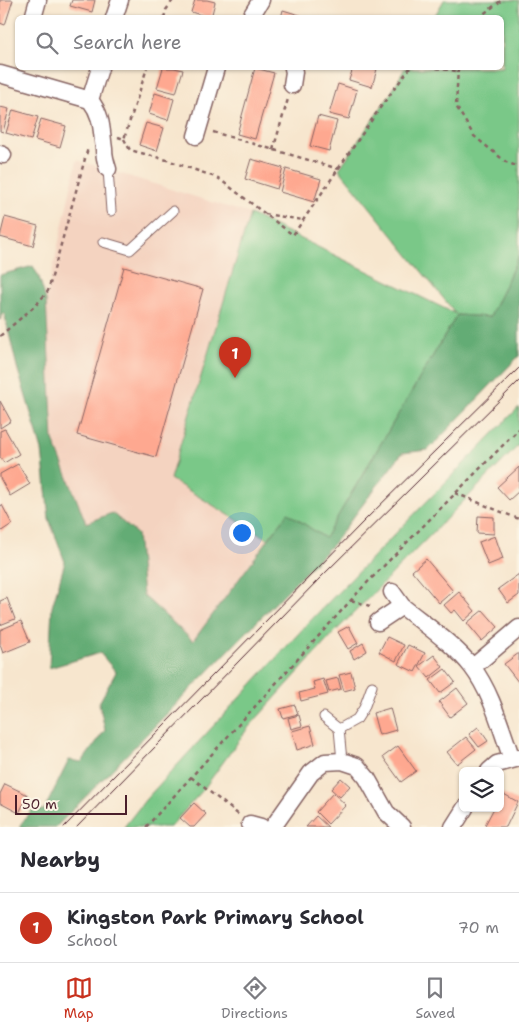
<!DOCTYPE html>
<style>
:root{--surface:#fff;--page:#f7f7f7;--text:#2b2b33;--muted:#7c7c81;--line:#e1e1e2;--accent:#c8321e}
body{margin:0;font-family:"Shantell Sans",sans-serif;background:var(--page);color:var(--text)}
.controls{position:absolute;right:15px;bottom:15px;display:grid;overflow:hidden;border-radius:8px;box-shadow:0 1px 4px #0004}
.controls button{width:45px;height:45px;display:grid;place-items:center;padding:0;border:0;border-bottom:1px solid var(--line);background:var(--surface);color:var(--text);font:25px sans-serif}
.scale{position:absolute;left:15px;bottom:12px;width:112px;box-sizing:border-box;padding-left:5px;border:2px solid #4a1f2b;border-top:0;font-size:14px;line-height:18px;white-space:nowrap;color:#4a1f2b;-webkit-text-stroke:4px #fcf5e5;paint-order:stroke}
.you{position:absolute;left:241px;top:532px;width:18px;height:18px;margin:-12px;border:4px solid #fff;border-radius:50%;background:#1a73e8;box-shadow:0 0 0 8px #1a73e833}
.badge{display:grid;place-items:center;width:32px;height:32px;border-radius:50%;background:var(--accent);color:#fff;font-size:16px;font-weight:700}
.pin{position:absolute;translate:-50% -41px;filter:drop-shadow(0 1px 2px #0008)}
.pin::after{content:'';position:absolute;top:26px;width:18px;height:15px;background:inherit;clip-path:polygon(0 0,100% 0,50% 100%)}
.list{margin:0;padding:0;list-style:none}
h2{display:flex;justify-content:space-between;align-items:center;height:65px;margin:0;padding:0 20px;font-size:21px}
h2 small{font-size:16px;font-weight:400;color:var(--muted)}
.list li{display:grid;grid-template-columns:32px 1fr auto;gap:15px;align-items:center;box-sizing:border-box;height:70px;padding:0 20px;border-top:1px solid var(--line)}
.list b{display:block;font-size:19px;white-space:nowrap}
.list p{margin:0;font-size:16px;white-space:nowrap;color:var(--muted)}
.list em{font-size:16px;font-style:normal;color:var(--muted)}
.icon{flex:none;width:28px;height:28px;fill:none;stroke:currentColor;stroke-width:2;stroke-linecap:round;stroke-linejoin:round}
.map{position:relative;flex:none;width:519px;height:827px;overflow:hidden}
.search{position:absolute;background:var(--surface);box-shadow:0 1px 4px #0004;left:15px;right:15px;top:15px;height:55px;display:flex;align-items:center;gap:12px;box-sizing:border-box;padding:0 18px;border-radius:8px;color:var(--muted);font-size:19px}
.sheet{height:135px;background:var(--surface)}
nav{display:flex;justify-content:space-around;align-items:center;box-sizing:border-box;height:70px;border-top:1px solid var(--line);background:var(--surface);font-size:14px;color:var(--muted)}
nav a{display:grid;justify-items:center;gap:2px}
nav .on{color:var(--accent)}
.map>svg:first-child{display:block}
</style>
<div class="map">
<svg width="519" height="827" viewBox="0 0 519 827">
<rect width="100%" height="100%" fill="#fcf5e5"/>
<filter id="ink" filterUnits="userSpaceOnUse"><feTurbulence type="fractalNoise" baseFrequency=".02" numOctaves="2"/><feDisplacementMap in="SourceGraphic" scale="10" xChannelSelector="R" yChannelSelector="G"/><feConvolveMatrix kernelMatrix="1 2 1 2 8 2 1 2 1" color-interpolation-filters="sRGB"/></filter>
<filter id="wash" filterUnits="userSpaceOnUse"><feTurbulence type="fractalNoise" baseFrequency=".0096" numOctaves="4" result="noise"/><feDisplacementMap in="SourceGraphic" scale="20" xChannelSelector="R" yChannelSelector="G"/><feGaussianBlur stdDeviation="1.12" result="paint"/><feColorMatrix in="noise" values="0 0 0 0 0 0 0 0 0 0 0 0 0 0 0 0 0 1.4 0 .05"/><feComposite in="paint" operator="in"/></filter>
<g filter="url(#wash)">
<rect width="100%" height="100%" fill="#f7e6ce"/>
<path fill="#f4d3c0" d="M77 160 250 214 293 235 288 513 193 641 143 595 137 533 86 523 53 440 46 300Z"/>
<path fill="#7ac888" stroke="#62745a" d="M444 0H519V255L490 317 457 315 325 538 288 513 268 539 170 479 250 214 456 314 339 169 391 93 405 68H502V18L434 17Z
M519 407V445L333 634 248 728 203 790 170 827H124L146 799 311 620Z"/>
<path fill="#63ac74" stroke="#566650" d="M519 255V356L428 450 402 453 333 544 56 827H21L20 825 32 810H44L69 760 82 762 105 730 99 703 116 672 100 653 49 668 52 607 65 562 49 519 42 450 17 367 4 312 0 320V275L33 266 39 277 46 300 53 440 86 523 112 513 137 534 143 595 193 641 288 513 325 538 457 315 490 317Z"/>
<g id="blocks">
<path fill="#fea890" d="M0 0H13L5 25 0 23Z
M72 0H95L92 12 70 6Z
M195 0H207L215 2 211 18 191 12Z
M283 10 306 17V18H281Z
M163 68H174L183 70 176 93 157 88Z
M255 68 274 73 255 139 237 134Z
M353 68 377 69 372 87 349 80Z
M338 84 357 90 349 119 329 114Z
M155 93 174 99 168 120 149 114Z
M0 107 9 109 3 132 0 131Z
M13 110 38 117 31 140 6 133Z
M318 116 337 121 329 151 310 146Z
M41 119 66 126 60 147 35 140Z
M146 123 164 128 157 151 139 145Z
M251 159 283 168 277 189 245 179Z
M286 169 321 179 314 202 280 192Z
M5 217 38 226 33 246 0 237Z
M124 267 203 289 156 457 77 435Z
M0 401 11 421 0 428Z
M5 429 19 454 4 463 0 457V431Z
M18 464 30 484 10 496 0 478V474Z
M519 467V491L509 500 497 487Z
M2 505 12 524 0 532V506Z
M478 516 494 517V534L477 533Z
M495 536 503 559 488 565 479 542Z
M426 559 453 591 439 603 412 571Z
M519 574V595L508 603 498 589Z
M459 592 475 611 464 621 455 610 451 613 444 605Z
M7 598 15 619 0 625V601Z
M483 610 498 627 482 641 467 623Z
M21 621 30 642 3 653 0 645V630Z
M349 626 358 643 348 649 338 632Z
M387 637 404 645 396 661 379 652Z
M363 643 367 651 354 659 350 651Z
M408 645 425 653 415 672 398 664Z
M519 653V683L504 664Z
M434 655 443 667 429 678 419 666Z
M445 669 455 682 440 693 430 680Z
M351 672 355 688 344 691 339 675Z
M338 678 341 689 329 692 326 681Z
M323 679 328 694 301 701 299 693 315 689 313 682Z
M457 688 468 703 450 717 439 702Z
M295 705 298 714 283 718 280 709Z
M390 708 396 730 379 735 373 713Z
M299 715 302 726 291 729 288 718Z
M310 726 315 744 297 750 292 731Z
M478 727 488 741 479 747 469 734Z
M466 737 476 749 457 764 447 752Z
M398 746 416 771 401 782 383 757Z
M341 778 350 786 340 797 331 789Z
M5 784 28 795 19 813 0 803V794Z
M333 793 346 805 328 824 316 812Z
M502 793 518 802 506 827H489L485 825 494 808H500Z
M194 803 206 814 194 827H190L180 818Z
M316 816 328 827H306Z"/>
</g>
</g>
<g filter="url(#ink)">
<use href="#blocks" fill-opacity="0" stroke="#876564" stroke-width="1"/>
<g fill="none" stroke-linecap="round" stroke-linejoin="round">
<defs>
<path id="service" d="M108 169 111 211
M103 242 130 250 173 211
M324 717 339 729 357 719 364 708 372 686
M339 729 342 761"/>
<path id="minor" d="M33 18 38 0
M114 18 120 0
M250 18 261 0
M0 74 90 100C103 117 101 129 104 149 104 156 106 163 108 169
M292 85 294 72 293 68
M90 100 100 68
M196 136 216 68
M0 154 3 155
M402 606C424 624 455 645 472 667 492 693 501 729 512 759
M378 622 402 606 392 592
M473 667 519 628
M489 771 497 764 519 758
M250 824 261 827
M273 827 311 773 325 762 342 761 357 766 367 778 386 812 402 827
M453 827 465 808"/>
</defs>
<use href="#service" stroke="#876564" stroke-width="11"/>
<use href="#minor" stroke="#876564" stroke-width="19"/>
<path stroke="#876564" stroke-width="2.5" stroke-dasharray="4 4" stroke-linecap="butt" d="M164 18 166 10 173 0
M478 18 502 0
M436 68 456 71
M458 68 456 106 474 136 506 162 519 167
M213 132 339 169
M118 137 124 139 147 68
M124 139 130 150 167 160 218 178 293 235 382 105 410 68
M273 150 288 99
M265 214 303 220
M0 336 36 305 48 291 88 148
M455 493 519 519
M351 600 373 607
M191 777 239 815
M146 827 362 588 519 429"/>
<use href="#service" stroke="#fff" stroke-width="9"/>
<use href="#minor" stroke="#fff" stroke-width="16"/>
<path stroke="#4a1f2b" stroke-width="1" d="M64 827 363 522 519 368
M77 827 320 578 519 381"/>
</g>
</g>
</svg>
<div class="controls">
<button><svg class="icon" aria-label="layers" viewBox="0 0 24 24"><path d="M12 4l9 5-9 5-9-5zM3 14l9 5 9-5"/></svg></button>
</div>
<div class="scale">50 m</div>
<div class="you"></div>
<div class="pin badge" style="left:235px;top:378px">1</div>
<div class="search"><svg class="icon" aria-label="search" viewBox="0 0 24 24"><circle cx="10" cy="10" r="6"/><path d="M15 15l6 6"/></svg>Search here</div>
</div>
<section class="sheet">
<h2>Nearby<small></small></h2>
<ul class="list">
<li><span class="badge">1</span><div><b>Kingston Park Primary School</b><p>School</p></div><em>70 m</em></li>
</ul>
</section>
<nav>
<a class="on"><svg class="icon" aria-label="map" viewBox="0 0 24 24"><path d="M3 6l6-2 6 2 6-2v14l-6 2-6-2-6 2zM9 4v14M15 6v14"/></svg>Map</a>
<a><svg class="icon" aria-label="directions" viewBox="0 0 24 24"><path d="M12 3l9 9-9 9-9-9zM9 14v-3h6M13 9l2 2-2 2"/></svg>Directions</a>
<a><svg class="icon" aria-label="saved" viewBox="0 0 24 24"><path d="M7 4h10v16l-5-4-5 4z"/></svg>Saved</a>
</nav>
